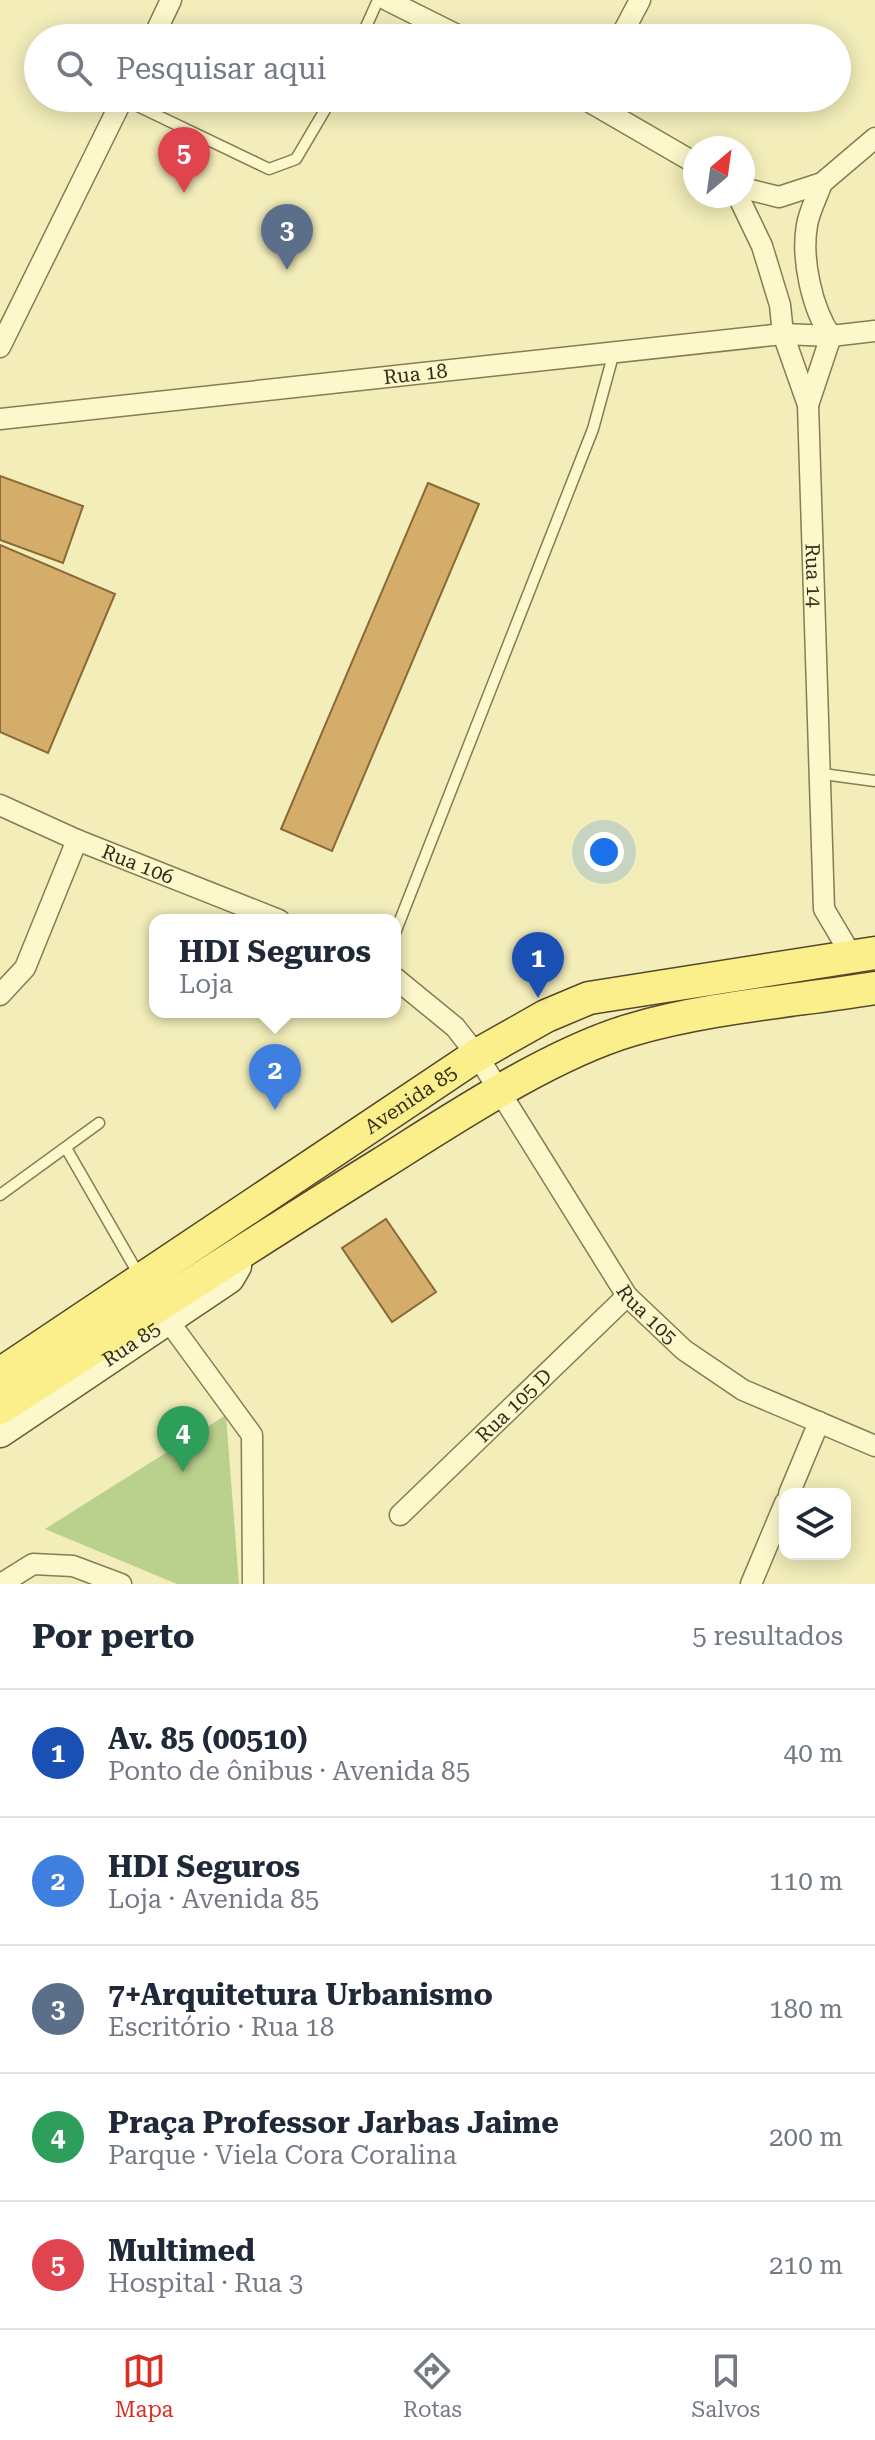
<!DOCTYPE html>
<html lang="pt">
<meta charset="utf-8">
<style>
:root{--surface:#fff;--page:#f2f2f3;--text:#1f2937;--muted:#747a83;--line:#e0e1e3;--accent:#d93025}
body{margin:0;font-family:"Roboto Serif",serif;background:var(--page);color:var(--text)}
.controls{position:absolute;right:24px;bottom:24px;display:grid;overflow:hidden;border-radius:16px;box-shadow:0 4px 20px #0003}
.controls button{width:72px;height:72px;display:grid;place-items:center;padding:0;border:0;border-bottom:2px solid var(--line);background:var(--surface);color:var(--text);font:40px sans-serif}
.compass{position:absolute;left:683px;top:136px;width:72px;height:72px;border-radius:50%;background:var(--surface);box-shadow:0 4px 20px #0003;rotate:29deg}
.you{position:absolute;left:604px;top:852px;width:28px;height:28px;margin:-20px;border:6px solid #fff;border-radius:50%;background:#1a73e8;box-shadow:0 0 0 12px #1a73e833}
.badge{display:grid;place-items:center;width:52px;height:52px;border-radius:50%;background:var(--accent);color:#fff;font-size:26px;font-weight:700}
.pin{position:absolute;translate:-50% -66px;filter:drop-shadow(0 2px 4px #0008)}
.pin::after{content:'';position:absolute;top:42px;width:28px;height:24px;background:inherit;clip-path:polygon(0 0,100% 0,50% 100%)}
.popup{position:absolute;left:149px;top:914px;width:252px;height:104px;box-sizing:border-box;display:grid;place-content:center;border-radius:16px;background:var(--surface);filter:drop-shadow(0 2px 6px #0005);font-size:26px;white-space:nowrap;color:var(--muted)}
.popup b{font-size:30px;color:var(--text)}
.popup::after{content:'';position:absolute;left:50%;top:100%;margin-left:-16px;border:16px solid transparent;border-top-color:var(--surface)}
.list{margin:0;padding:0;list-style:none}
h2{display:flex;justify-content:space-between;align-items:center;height:104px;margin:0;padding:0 32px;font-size:34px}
h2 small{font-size:26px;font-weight:400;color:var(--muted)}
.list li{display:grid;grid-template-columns:52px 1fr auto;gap:24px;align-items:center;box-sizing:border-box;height:128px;padding:0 32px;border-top:2px solid var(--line)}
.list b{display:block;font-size:30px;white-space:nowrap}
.list p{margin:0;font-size:26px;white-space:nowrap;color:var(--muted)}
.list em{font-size:26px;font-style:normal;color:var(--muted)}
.icon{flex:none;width:44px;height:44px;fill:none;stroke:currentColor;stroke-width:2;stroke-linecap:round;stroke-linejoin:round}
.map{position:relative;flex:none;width:875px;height:1584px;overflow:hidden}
.search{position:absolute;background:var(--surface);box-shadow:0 4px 20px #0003;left:24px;right:24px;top:24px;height:88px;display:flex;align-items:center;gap:20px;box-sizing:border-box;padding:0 28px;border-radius:44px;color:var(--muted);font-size:30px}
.sheet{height:744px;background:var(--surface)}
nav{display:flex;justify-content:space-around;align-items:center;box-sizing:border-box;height:112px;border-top:2px solid var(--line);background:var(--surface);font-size:22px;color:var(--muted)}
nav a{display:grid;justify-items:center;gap:4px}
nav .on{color:var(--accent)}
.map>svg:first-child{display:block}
</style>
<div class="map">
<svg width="875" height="1584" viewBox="0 0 875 1584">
<rect width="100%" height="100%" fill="#f2edb9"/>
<path fill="#bad08d" d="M226 1415 239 1584H177L45 1529Z"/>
<path fill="#d4ad6b" stroke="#8a6936" stroke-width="2" d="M0 476 83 506 63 563 0 540Z
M428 483 479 504 332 851 281 829Z
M0 545 115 594 48 753 0 732Z
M386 1219 436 1292 392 1322 342 1248Z"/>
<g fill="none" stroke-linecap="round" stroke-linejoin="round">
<defs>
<path id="lane" d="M361 38 378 0
M123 99 269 169 296 159 332 98
M823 774 875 781
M395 933 593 429 614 352
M66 1148 135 1268
M0 1195 99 1123"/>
<g id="street">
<path d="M387 0 463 38"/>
<path d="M153 38 171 0"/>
<path d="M620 38 640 0"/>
<path d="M583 98 695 163"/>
<path d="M822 183C817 197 809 212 807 225 801 259 812 309 831 336"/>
<path d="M743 188 779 197 822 183 875 138"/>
<path id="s1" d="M738 196 762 246 780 305 783 334 808 405 824 909 853 958"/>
<path d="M0 347 123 98"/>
<path d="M808 405 831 336"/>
<path id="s2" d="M0 419 783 334 831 336 875 331"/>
<path id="s3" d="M0 805 77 840 279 920"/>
<path id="s4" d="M395 978 455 1027 477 1055 627 1296 684 1350 743 1390 875 1446"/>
<path d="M0 995 25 968 77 840"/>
<path d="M167 1319 252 1435 253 1584"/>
<path d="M789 1494 819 1422"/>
<path id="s5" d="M400 1515 627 1296"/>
<path d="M1 1584 33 1564 73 1566 121 1584"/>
<path d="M751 1584 785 1503"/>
</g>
<g id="secondary">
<path id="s6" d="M0 1432 229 1278 236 1266"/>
</g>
<g id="primary">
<path id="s7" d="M0 1374 477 1055 546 1016 589 998 875 953"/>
<path d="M0 1408C127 1326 253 1243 381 1164 454 1118 550 1054 631 1030 709 1007 795 1001 875 988"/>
</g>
</defs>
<use href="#lane" stroke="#897b52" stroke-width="13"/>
<use href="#street" stroke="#897b52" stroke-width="23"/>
<use href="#secondary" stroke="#6b5b36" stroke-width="33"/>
<use href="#primary" stroke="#564728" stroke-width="35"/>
<use href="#lane" stroke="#fcf8cc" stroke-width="10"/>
<use href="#street" stroke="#fcf8cc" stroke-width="20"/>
<use href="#secondary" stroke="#fcf8cc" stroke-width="30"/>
<use href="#primary" stroke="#faef8b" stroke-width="32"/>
</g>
<g text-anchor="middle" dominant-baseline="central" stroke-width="8" stroke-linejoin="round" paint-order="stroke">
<g font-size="20" fill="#362d19" stroke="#f8f5c9">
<text stroke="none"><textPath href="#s2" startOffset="418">Rua 18</textPath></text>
<text stroke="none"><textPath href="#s1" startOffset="392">Rua 14</textPath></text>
<text stroke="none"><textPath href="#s3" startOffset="150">Rua 106</textPath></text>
<text stroke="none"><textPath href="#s7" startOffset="494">Avenida 85</textPath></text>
<text stroke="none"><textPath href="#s4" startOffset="424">Rua 105</textPath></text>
<text stroke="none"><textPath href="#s6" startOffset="158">Rua 85</textPath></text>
<text stroke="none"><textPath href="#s5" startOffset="158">Rua 105 D</textPath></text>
</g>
</g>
</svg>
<div class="controls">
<button><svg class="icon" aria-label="layers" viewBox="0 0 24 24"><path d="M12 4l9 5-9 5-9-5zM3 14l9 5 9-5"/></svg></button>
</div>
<svg class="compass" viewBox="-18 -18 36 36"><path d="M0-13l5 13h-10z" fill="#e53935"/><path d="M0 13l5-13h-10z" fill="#747a83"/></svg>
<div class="you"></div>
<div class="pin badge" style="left:538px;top:998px;background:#1a4fb4">1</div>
<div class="pin badge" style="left:275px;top:1110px;background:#3f7fe0">2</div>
<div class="popup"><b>HDI Seguros</b>Loja</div>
<div class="pin badge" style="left:287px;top:270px;background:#5c6f8a">3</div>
<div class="pin badge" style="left:183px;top:1472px;background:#2e9e5b">4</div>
<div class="pin badge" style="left:184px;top:193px;background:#e0444e">5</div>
<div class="search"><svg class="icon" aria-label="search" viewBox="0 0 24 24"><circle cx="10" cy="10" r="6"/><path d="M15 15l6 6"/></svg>Pesquisar aqui</div>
</div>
<section class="sheet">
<h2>Por perto<small>5 resultados</small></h2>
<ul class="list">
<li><span class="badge" style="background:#1a4fb4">1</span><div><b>Av. 85 (00510)</b><p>Ponto de ônibus · Avenida 85</p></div><em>40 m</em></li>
<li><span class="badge" style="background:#3f7fe0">2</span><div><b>HDI Seguros</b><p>Loja · Avenida 85</p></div><em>110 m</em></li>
<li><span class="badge" style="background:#5c6f8a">3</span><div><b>7+Arquitetura Urbanismo</b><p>Escritório · Rua 18</p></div><em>180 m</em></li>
<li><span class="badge" style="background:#2e9e5b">4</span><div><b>Praça Professor Jarbas Jaime</b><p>Parque · Viela Cora Coralina</p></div><em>200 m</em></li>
<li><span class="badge" style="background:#e0444e">5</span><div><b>Multimed</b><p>Hospital · Rua 3</p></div><em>210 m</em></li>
</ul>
</section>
<nav>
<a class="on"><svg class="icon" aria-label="map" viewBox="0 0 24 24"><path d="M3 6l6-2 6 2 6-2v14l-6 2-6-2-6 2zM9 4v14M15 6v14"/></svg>Mapa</a>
<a><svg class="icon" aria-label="directions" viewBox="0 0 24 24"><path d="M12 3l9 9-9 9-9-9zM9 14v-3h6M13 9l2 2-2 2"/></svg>Rotas</a>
<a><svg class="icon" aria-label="saved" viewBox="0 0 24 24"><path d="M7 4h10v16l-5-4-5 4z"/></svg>Salvos</a>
</nav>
